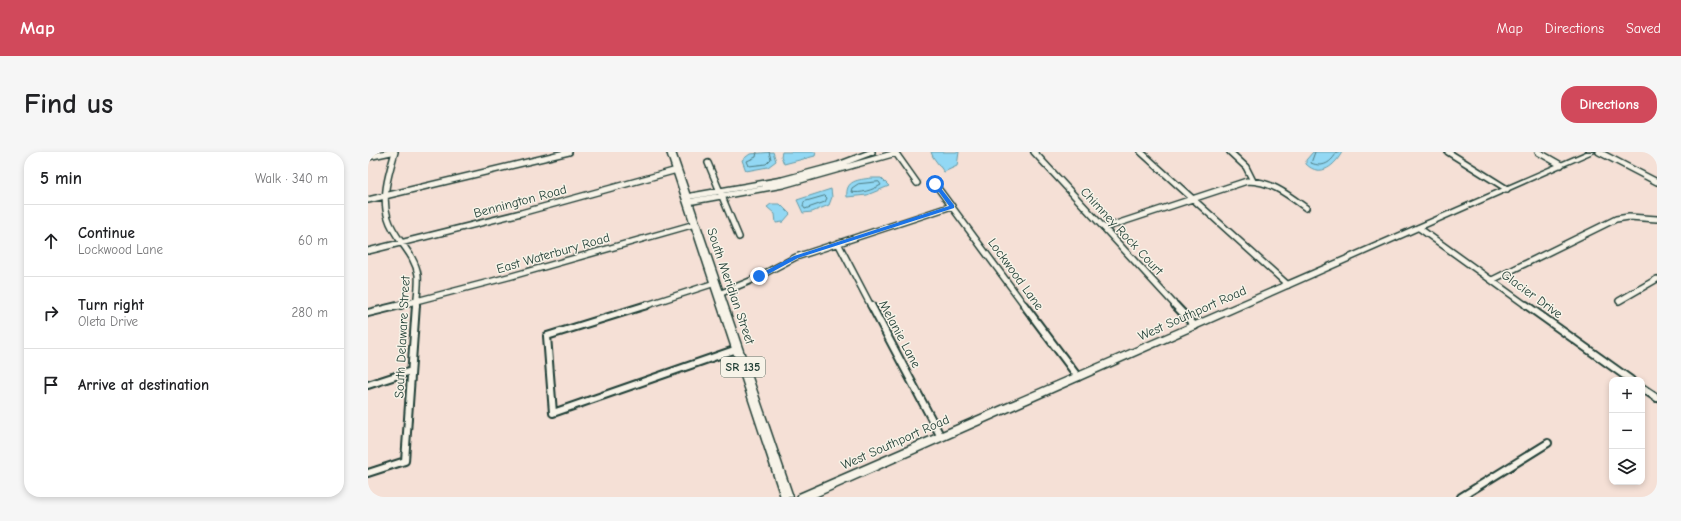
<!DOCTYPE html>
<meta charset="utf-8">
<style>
:root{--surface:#fff;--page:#f6f6f6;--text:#202124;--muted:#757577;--line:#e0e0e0;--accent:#d1495b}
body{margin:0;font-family:"Comic Neue",sans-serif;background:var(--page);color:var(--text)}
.controls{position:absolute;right:12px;bottom:12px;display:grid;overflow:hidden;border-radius:8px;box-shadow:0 2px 6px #0003}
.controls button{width:36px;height:36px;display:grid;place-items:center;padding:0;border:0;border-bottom:1px solid var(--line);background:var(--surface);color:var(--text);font:20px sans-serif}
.stop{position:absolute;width:12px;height:12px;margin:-9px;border:3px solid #1a73e8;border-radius:50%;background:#fff}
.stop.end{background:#1a73e8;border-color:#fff;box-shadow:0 1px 4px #0008}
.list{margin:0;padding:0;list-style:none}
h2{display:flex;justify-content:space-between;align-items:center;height:52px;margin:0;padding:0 16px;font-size:17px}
h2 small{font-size:13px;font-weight:400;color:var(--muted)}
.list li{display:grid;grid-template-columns:26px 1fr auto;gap:12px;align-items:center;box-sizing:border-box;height:72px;padding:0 16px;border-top:1px solid var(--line)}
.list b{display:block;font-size:15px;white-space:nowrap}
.list p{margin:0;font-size:13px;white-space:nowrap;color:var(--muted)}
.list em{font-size:13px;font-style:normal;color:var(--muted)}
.icon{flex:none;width:22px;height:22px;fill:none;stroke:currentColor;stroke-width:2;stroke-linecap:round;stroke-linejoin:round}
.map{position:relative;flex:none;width:1289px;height:345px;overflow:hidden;border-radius:16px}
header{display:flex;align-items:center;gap:24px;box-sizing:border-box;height:56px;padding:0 20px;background:var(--accent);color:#fff}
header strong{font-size:19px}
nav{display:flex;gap:22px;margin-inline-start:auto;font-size:14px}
.intro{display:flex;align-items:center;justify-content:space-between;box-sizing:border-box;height:96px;padding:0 24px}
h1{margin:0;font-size:28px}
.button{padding:10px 18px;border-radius:16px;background:var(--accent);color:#fff;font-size:14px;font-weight:700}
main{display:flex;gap:24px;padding:0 24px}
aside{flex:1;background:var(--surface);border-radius:16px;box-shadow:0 2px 6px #0003}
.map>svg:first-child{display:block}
</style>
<header>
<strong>Map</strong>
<nav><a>Map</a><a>Directions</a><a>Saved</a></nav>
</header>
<div class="intro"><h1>Find us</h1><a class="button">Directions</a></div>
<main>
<aside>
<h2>5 min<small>Walk · 340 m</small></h2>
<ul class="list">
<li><svg class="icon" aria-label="ahead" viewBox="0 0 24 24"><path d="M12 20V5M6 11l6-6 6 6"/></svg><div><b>Continue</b><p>Lockwood Lane</p></div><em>60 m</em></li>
<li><svg class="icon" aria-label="right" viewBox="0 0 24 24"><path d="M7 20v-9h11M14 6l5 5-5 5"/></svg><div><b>Turn right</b><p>Oleta Drive</p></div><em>280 m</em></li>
<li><svg class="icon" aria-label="arrive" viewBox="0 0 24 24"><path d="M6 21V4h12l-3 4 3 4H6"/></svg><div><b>Arrive at destination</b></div></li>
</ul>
</aside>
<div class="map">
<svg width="1289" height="345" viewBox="0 0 1289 345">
<rect width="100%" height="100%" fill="#f5e0d6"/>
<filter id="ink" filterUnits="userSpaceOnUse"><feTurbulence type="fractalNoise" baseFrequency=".025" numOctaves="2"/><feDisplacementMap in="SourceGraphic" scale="8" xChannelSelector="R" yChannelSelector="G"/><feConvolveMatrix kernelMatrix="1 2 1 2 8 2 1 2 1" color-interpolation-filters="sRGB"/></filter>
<g filter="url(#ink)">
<path fill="#92d8f4" stroke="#649aa7" d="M405 0 408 9 400 15 378 19 374 8 382 2Z
M414 0H448L447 4 416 12 413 4Z
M563 0H591L589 14 576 20 565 5Z
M945 0H974C968 12 953 27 938 12V8Z
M503 26H513L521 34 499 43 479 45C477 28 490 28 503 26Z
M463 37 464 45 461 53 444 60 435 61 429 48Z
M403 52H412L422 62 415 70 408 71 407 62 399 55Z"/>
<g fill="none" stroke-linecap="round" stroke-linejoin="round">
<path stroke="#4d7b81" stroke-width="1" d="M389 0 388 5 379 9 381 14 398 12 403 7 401 0
M947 0 943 11C955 16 963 11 969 0
M511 30 513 33C504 38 493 42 483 40L484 36 490 32Z
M457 44 459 46 457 50 437 57 435 54 436 50Z"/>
<defs>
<path id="minor-far1" d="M27 0C21 21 13 45 20 66 26 87 47 101 50 123 51 133 49 144 48 154
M527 0 549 31
M666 0 808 154
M773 0 920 133
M862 0 878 15 885 29
M1080 0 1139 37
M1170 0 1193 13
M1231 0 1289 30
M0 5 23 0
M340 11 371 85
M567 32 657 154
M318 45 414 28 470 13 504 0
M0 48 201 0
M320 50 415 33 528 1
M736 76 879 29C903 29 919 42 938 56
M1051 76 1159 154
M470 91 503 154
M0 99 153 61 309 18
M1124 128 1248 67 1261 65 1289 67
M351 142 382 129 428 105 584 54
M1251 149 1289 127
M29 154 144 124 327 72
M276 154 347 131"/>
<path id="minor" d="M279 153 179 184 185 261 369 197
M503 153 573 285
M656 153 710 225
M807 153 827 174
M1158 153 1263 228
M0 161 33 153
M0 233 43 219
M1274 236 1289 246
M0 321 37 309 48 153
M1093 345 1180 291"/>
<path id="secondary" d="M1218 0H1227L447 345H429L431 342Z"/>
<path id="primary" d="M299 0H307L425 345H413Z"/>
</defs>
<use href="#minor-far1" stroke="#1f3d34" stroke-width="8"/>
<use href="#minor" stroke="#1f3d34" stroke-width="10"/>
<use href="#secondary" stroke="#1f3d34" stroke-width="3"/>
<use href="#primary" stroke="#1f3d34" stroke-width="3"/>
<use href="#minor-far1" stroke="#f7f3e8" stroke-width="5"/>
<use href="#minor" stroke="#f7f3e8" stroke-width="6"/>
<use href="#secondary" fill="#f7f3e8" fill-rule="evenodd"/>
<use href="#primary" fill="#f7f3e8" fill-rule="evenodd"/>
</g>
</g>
<path fill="#1a73e8" d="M565 31H569L586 53V56L430 106 393 126 388 124 426 104 581 54 565 32Z"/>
<g text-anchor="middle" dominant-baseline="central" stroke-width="3" stroke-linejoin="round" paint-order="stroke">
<rect fill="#f7f3e8" stroke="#60746a" stroke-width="1" x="353" y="205" width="44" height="20" rx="3"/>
<g font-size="12" font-weight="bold" fill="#1f3d34">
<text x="375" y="215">SR 135</text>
</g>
<g font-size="13" fill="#1f3d34" stroke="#f7f3e8">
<text transform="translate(152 49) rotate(-15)">Bennington Road</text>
<text transform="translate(754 79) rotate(47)">Chimney Rock Court</text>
<text transform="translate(185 101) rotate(-16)">East Waterbury Road</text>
<text transform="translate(648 122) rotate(54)">Lockwood Lane</text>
<text transform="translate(363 134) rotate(71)">South Meridian Street</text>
<text transform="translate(1164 142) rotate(36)">Glacier Drive</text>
<text transform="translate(824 161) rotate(-24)">West Southport Road</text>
<text transform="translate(532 182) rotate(62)">Melanie Lane</text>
<text transform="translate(34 185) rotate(-87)">South Delaware Street</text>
<text transform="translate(527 290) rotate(-24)">West Southport Road</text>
</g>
</g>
</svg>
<div class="controls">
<button>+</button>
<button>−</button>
<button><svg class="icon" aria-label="layers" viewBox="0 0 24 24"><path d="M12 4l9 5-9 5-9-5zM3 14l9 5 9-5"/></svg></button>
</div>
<div class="stop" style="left:567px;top:32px"></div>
<div class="stop end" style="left:391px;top:124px"></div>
</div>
</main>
